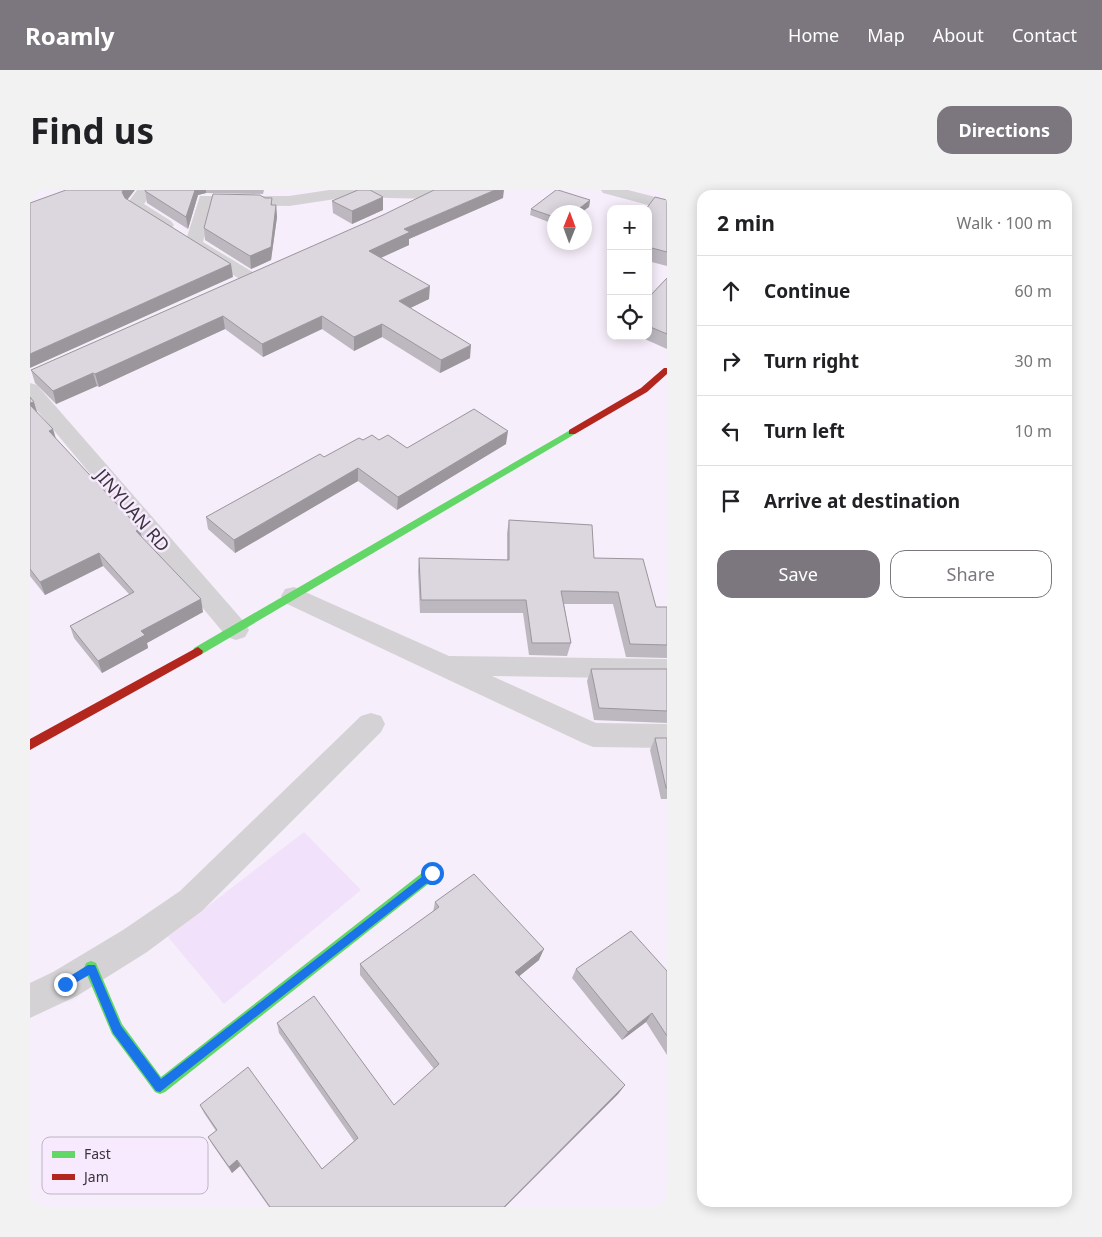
<!DOCTYPE html>
<meta charset="utf-8">
<style>
:root{--surface:#fff;--page:#f2f2f2;--text:#202124;--muted:#757577;--line:#e0e0e0;--accent:#7c767f}
body{margin:0;font-family:"Noto Sans",sans-serif;background:var(--page);color:var(--text)}
.controls{position:absolute;right:15px;top:15px;display:grid;overflow:hidden;border-radius:10px;box-shadow:0 2px 12px #0003}
.controls button{width:45px;height:45px;display:grid;place-items:center;padding:0;border:0;border-bottom:1px solid var(--line);background:var(--surface);color:var(--text);font:25px sans-serif}
.compass{position:absolute;left:517px;top:15px;width:45px;height:45px;border-radius:50%;background:var(--surface);box-shadow:0 2px 12px #0003;rotate:1deg}
.stop{position:absolute;width:15px;height:15px;margin:-11px;border:4px solid #1a73e8;border-radius:50%;background:#fff}
.stop.end{background:#1a73e8;border-color:#fff;box-shadow:0 1px 5px #0008}
.list{margin:0;padding:0;list-style:none}
h2{display:flex;justify-content:space-between;align-items:center;height:65px;margin:0;padding:0 20px;font-size:21px}
h2 small{font-size:16px;font-weight:400;color:var(--muted)}
.list li{display:grid;grid-template-columns:32px 1fr auto;gap:15px;align-items:center;box-sizing:border-box;height:70px;padding:0 20px;border-top:1px solid var(--line)}
.list b{display:block;font-size:19px;white-space:nowrap}
.list em{font-size:16px;font-style:normal;color:var(--muted)}
.actions{display:flex;gap:10px;padding:15px 20px}
.actions a{flex:1;padding:11px 0;border:1px solid var(--accent);border-radius:15px;text-align:center;font-size:18px;color:var(--accent)}
.actions .main{background:var(--accent);color:#fff}
.icon{flex:none;width:28px;height:28px;fill:none;stroke:currentColor;stroke-width:2;stroke-linecap:round;stroke-linejoin:round}
.map{position:relative;flex:none;width:637px;height:1017px;overflow:hidden;border-radius:15px}
header{display:flex;align-items:center;gap:30px;box-sizing:border-box;height:70px;padding:0 25px;background:var(--accent);color:#fff}
header strong{font-size:24px}
nav{display:flex;gap:28px;margin-inline-start:auto;font-size:18px}
.intro{display:flex;align-items:center;justify-content:space-between;box-sizing:border-box;height:120px;padding:0 30px}
h1{margin:0;font-size:35px}
.button{padding:12px 22px;border-radius:15px;background:var(--accent);color:#fff;font-size:18px;font-weight:700}
main{display:flex;gap:30px;padding:0 30px}
aside{flex:1;background:var(--surface);border-radius:15px;box-shadow:0 2px 12px #0003}
.map>svg:first-child{display:block}
</style>
<header>
<strong>Roamly</strong>
<nav><a>Home</a><a>Map</a><a>About</a><a>Contact</a></nav>
</header>
<div class="intro"><h1>Find us</h1><a class="button">Directions</a></div>
<main>
<div class="map">
<svg width="637" height="1017" viewBox="0 0 637 1017">
<rect width="100%" height="100%" fill="#f6eefa"/>
<path fill="#f2e1fa" d="M274 642 331 700 194 814 138 747Z"/>
<g fill="none" stroke-linecap="round" stroke-linejoin="round">
<path fill="#d5d2d6" fill-rule="evenodd" d="M107 0H124L114 14 141 31 144 35 141 39H129L98 19 96 15Z
M299 0H406L410 4 402 9 319 7 259 16 183 15 173 52 226 84 229 88 226 92H214L155 53 170 6H259Z
M571 0H598L637 10V20L573 3Z
M0 193 7 195 215 433 219 440 215 447 206 450 197 447 0 212Z
M264 397 419 466 637 469V489L462 486 566 533 637 534V558L563 557 553 553 255 413 251 406 255 399Z
M341 523 351 526 355 534 351 542 172 721 117 762 47 806 0 828V793L23 782 93 740 150 701 331 526Z"/>
<path fill="#63d668" fill-rule="evenodd" d="M542 239 545 240V244L172 464H164L163 461 164 458Z
M402 677 407 679 408 683 407 687 135 902 130 904 125 902 82 844 54 778 56 773 61 771 66 773 92 834 131 887 397 679Z"/>
<path fill="#b3261e" fill-rule="evenodd" d="M634 178H637V184L617 202 545 244H539V240L611 198Z
M168 457 173 461 172 464 0 560V549Z"/>
</g>
<path fill="#bdb8c0" d="M115 0H234L233 4 176 3 168 5 158 39 117 13 115 1Z
M235 8H242V15H246L247 27 241 70 221 79 175 50 174 38Z
M473 8 379 49V55L351 68 399 109 380 118 440 168 410 183 352 147 324 161 292 139 233 167 195 139 69 197 67 196 26 214 5 193 1 180Z
M560 10 559 17 524 22V34L500 25 501 19Z
M637 10V76L618 71V19Z
M302 11 353 20 322 34 303 23Z
M637 88V159L608 146H618V108Z
M0 207 7 222 26 249 111 346 173 422 117 453 118 458 72 483 44 448 40 436 99 404 73 376 15 405 0 386Z
M349 250 377 258 476 254 367 320 328 291 205 363 178 339 176 327 294 267Z
M479 330 564 368 626 417H637V468L596 467 583 414H534L541 453 537 466 499 465 493 423H390L388 381 389 368 477 370V343Z
M561 479H637V533L564 530 557 491Z
M625 548H637V609H631L620 560Z
M405 712 509 770 489 786 595 895 588 904 475 1017H239L210 976 202 983 182 954 178 947 186 941 174 923 170 915 292 979 324 951 249 843 247 833 364 915 404 879 330 785V774L403 722Z
M546 779 637 781V865L616 832 592 850 542 788Z"/>
<path fill="#9a969c" d="M93 0H105L94 14 92 2Z
M165 0H176V3L168 5 158 39 156 27Z
M465 0H474L473 8 379 49V55L339 73V61L374 39Z
M353 7V20L322 34V21Z
M560 10 559 17 552 22H545Z
M246 15 247 27 241 70 221 79 220 66Z
M201 74 203 87 0 178V164Z
M400 96 399 109 368 124 369 111Z
M193 126 195 139 69 197 65 184Z
M292 126V139L233 167 232 154Z
M352 134V147L324 161V147Z
M441 155 440 168 410 183 411 170Z
M63 183 67 196 26 214 23 201Z
M4 212 8 225 0 217V213Z
M23 239 27 252 19 241Z
M478 241 476 254 367 320 368 307Z
M328 278V291L205 363 204 350Z
M110 339 113 352 106 341Z
M69 363 73 376 15 405 10 392Z
M171 409 173 422 117 453 118 458 72 483 68 471 111 441Z
M514 759 509 770 481 793 485 782Z
M622 823 616 832 592 850 598 842Z
M595 895 588 904 475 1017H474Z
M207 970 210 976 202 983 199 977Z"/>
<path fill="#dcd6df" stroke="#9a969c" d="M36 0H93L92 2 95 8 201 74 0 164V13Z
M115 0H165L156 27 115 1Z
M328 0H340L353 7 322 21 302 11Z
M404 0H465L374 39 380 42 339 61 400 96 369 111 441 155 411 170 352 134 324 147 292 126 232 154 193 126 65 184 63 183 23 201 1 180 353 25Z
M526 0H528L560 10 545 22H524V27L501 19Z
M183 4 230 5 235 8H242L241 15H246L241 57 220 66 174 38Z
M625 7 637 10V62L618 57V19H616Z
M637 88V144L618 136V108Z
M0 207 4 212 0 213Z
M0 215 23 239 19 241 110 339 106 341 171 409 111 441 115 445 68 471 40 436 104 402 69 363 10 392 0 379Z
M444 219 478 241 368 307 328 278 204 350 176 327 290 264 294 267 329 248 333 250 342 245 349 250 358 245 377 258Z
M479 330 562 335 564 368 613 369 626 417H637V455L600 454 588 402 531 401 541 453H502L496 410H391L389 368 479 370Z
M561 479H637V521L569 518Z
M625 548H637V598H636Z
M444 684 514 759 485 782 595 895 474 1017H240L207 970 199 977 178 947 187 940 170 915 218 877 292 979 328 948 247 833 284 806 364 915 409 874 330 774 409 717 405 712Z
M601 741 637 781V846L622 823 598 842 546 779Z"/>
<path fill="#1a73e8" d="M402 679 407 683 406 686 130 902 126 901 83 843 59 785 35 799 30 794 32 791 58 775H65L91 836 131 889Z"/>
<g text-anchor="middle" dominant-baseline="central" stroke-width="5" stroke-linejoin="round" paint-order="stroke">
<g font-size="18" fill="#3a353d" stroke="#f7eafe">
<text transform="translate(103 320) rotate(49)">JINYUAN RD</text>
</g>
</g>
<rect x="12" y="947" width="166" height="57" rx="8" fill="#f7eafe" stroke="#beb4c4" stroke-width="1"/>
<rect x="22" y="961" width="23" height="7" fill="#63d668"/>
<rect x="22" y="984" width="23" height="6" fill="#b3261e"/>
<g font-size="14" fill="#3a353d">
<text x="54" y="969">Fast</text>
<text x="54" y="992">Jam</text>
</g>
</svg>
<div class="controls">
<button>+</button>
<button>−</button>
<button><svg class="icon" aria-label="locate" viewBox="0 0 24 24"><circle cx="12" cy="12" r="6"/><path d="M12 2v4M12 18v4M2 12h4M18 12h4"/></svg></button>
</div>
<svg class="compass" viewBox="-18 -18 36 36"><path d="M0-13l5 13h-10z" fill="#e53935"/><path d="M0 13l5-13h-10z" fill="#757577"/></svg>
<div class="stop" style="left:402px;top:683px"></div>
<div class="stop end" style="left:35px;top:794px"></div>
</div>
<aside>
<h2>2 min<small>Walk · 100 m</small></h2>
<ul class="list">
<li><svg class="icon" aria-label="ahead" viewBox="0 0 24 24"><path d="M12 20V5M6 11l6-6 6 6"/></svg><div><b>Continue</b></div><em>60 m</em></li>
<li><svg class="icon" aria-label="right" viewBox="0 0 24 24"><path d="M7 20v-9h11M14 6l5 5-5 5"/></svg><div><b>Turn right</b></div><em>30 m</em></li>
<li><svg class="icon" aria-label="left" viewBox="0 0 24 24"><path d="M17 20v-9H6M10 6l-5 5 5 5"/></svg><div><b>Turn left</b></div><em>10 m</em></li>
<li><svg class="icon" aria-label="arrive" viewBox="0 0 24 24"><path d="M6 21V4h12l-3 4 3 4H6"/></svg><div><b>Arrive at destination</b></div></li>
</ul>
<div class="actions"><a class="main">Save</a><a>Share</a></div>
</aside>
</main>
